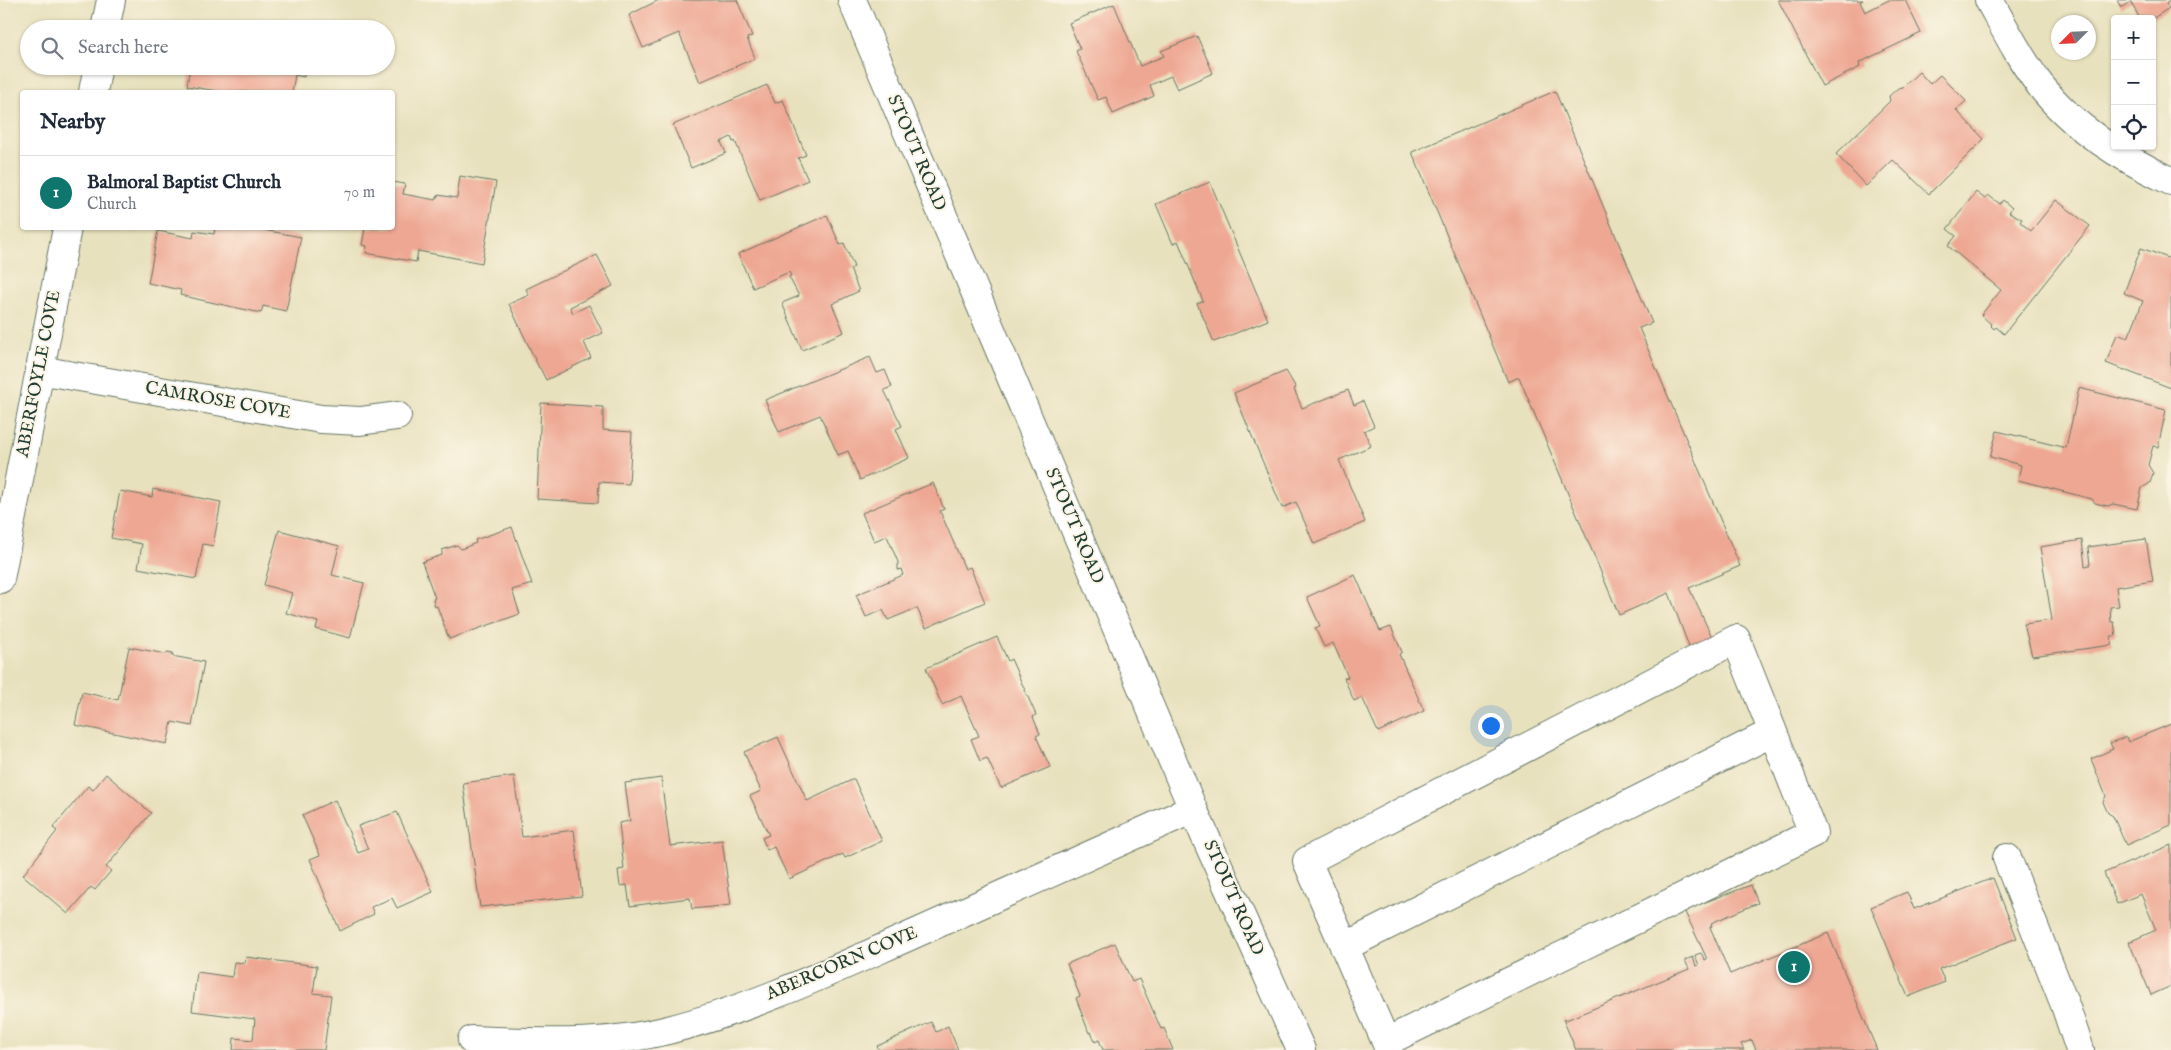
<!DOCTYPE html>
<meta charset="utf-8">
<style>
:root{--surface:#fff;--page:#f2f2f3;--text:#1f2937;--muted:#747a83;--line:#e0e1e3;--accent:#0f766e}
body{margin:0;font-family:"IM FELL English",serif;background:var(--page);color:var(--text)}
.controls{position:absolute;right:15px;top:15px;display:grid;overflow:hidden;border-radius:5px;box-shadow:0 1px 4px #0004}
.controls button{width:45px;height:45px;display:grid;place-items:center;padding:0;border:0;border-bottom:1px solid var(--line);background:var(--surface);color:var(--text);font:25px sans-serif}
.compass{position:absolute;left:2051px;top:15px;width:45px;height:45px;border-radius:50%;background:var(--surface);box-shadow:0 1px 4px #0004;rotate:246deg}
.you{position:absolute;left:1490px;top:725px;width:18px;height:18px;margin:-12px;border:4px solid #fff;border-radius:50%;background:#1a73e8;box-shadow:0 0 0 8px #1a73e833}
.badge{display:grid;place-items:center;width:32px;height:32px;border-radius:50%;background:var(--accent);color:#fff;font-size:16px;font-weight:700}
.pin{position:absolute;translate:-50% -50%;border:2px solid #fff;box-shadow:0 1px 5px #0006}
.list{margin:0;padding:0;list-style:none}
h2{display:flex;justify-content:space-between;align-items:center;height:65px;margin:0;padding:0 20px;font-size:21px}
h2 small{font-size:16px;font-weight:400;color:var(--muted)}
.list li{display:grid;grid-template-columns:32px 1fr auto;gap:15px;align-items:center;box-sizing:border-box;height:75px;padding:0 20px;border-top:1px solid var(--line)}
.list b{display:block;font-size:19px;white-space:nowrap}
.list p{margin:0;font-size:16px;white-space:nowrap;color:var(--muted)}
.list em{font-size:16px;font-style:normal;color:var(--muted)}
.icon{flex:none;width:28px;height:28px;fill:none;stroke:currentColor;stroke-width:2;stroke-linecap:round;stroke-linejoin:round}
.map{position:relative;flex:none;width:2171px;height:1050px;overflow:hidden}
.search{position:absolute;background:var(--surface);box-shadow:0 1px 4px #0004;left:20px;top:20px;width:375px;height:55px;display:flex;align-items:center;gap:12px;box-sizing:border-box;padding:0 18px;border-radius:28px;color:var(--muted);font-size:19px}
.panel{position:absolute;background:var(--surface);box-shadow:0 1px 4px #0004;left:20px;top:90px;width:375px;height:140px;border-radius:5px}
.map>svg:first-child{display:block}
</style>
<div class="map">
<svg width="2171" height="1050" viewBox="0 0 2171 1050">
<rect width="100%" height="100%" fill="#fcf5e5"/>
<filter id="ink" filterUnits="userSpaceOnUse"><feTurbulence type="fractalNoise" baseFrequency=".02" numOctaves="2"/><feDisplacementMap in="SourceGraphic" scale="10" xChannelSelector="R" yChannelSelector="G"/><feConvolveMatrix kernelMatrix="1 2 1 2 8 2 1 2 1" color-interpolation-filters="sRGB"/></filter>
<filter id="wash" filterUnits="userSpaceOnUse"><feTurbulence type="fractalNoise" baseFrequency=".0096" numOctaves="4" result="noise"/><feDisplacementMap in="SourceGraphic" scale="20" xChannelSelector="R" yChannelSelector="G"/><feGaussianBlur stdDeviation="1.12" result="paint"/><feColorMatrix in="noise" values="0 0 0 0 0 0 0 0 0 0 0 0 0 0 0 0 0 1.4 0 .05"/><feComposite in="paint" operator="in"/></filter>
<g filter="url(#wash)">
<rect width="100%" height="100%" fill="#e8e1be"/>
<g id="blocks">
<path fill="#eea793" d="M659 0H737L752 36 747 38 755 58 700 82 679 33 643 48 629 15Z
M1778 0H1863L1860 2 1865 12 1889 0H1905L1921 33 1873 56 1859 63 1860 67 1822 86Z
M2117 0H2171L2166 4 2169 8 2152 19H2140L2131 2 2121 8Z
M1114 4 1140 66 1164 56 1161 51 1197 36 1213 73 1177 89 1171 76 1150 85 1154 96 1113 114 1106 97 1098 100 1076 51 1080 49 1069 23Z
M190 66H305L304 77 295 75 292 92H223L187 86Z
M1919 72 1930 84 1940 75 1966 101 1956 110 1984 139 1929 194 1893 160 1866 186 1836 154 1890 101 1889 96 1898 88 1903 87Z
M767 85 775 103 783 100 806 155 798 158 808 180 760 200 735 141 733 142 731 137 721 142 726 153 691 168 673 125Z
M1555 91 1652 323 1639 328 1740 566 1689 588 1712 637 1689 647 1669 593 1619 615 1519 377 1508 382 1412 152Z
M460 176 496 182 482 263 418 251 416 262 366 253 367 246 362 245 365 228H392V182L405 184 403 194 436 200 438 195 457 198Z
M1210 182 1268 320 1214 342 1197 303 1203 301 1178 241 1173 244 1156 204Z
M1976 192 1985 199 1988 195 2000 204 2003 200 2012 208 2009 212 2022 219 2020 222 2031 231 2056 200 2090 226 2004 334 1996 327 1994 329 1990 325 1991 324 1981 315 2001 290 1948 246 1956 236 1947 229Z
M827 215 840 245 844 243 854 267 850 269 859 291 832 304 844 332 802 350 782 303 799 296 789 277 791 276 789 272 753 288 738 254Z
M215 228H253L301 237 286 311 263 306 261 313 201 300 180 295 181 290 148 283 158 231 193 238 194 231 214 234Z
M2141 248 2171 259V388L2106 363 2117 334 2128 338 2143 301 2124 293Z
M597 255 613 286 570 307 573 313 589 305 603 333 584 342 591 358 546 380 540 368H539L509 304 529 295 526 289Z
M870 357 877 373 885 370 892 387 884 390 902 426 896 429 909 458 860 480 848 451 838 455 820 415 779 432 765 400Z
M1286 371 1296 388 1294 389 1302 408 1348 390 1354 405 1363 401 1374 426 1364 431 1371 446 1339 460 1365 522 1314 544 1296 502 1282 508 1234 393Z
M2079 388 2166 410 2158 447 2153 446 2148 465 2153 473 2150 483 2142 488 2137 509 2113 504 2108 506 2095 503 2092 499 2018 480 2021 465 1990 457 1997 431 2066 448Z
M541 403 603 407V430L632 432 629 484 599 482 598 503 537 499Z
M933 483 944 509 940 511 965 569 970 567 985 602 926 628 917 608 888 620 883 610 866 617 856 595 903 575 901 569 898 570V562L887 536 874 541 862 513Z
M153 489 221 502 213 546 203 544 196 579 138 568 142 544 111 538 120 491 152 497Z
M512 527 532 584 512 590 520 614 449 639 437 606 435 607 433 599 435 598 422 562 442 555V550L457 545 461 549 476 543 475 540Z
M279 530 339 546 332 575 364 583 350 638 316 629 318 622 286 613 292 593 264 585Z
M2146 539 2153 581 2116 587 2119 606 2110 607 2111 622H2114L2116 636H2111L2112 645 2032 656 2024 624 2052 620 2040 547 2082 540 2085 566 2090 565 2088 547Z
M1355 575 1380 631 1391 627 1402 652 1399 654 1424 711 1378 732 1362 697 1354 701 1344 678 1348 677 1333 643 1324 647 1315 628 1320 626 1307 597Z
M997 637 1008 661 1011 659 1036 715 1033 717 1040 734 1036 736 1050 767 1001 788 987 758 980 761 971 739 979 736 961 696 942 705 926 668Z
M129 647 166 654 167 652 173 653 172 656 204 662 192 726 172 722 167 744 75 725 82 692 118 700Z
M2171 724V825L2126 845 2113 816 2108 813 2103 802 2106 796 2091 759 2113 749 2110 743 2126 737 2128 742Z
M778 737 807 801 854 779 882 841 845 858 843 854 789 879 774 847 767 850 762 838 769 835 750 796 761 791 744 752Z
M106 774 151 813 106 867 111 871 95 890 91 887 68 914 23 875 57 831 53 828 88 786 93 790Z
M514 776 522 837 574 830 582 896 480 907 463 783Z
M661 778 670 846 722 840 731 905 692 909 690 898 630 906 627 885 620 886 618 870 624 869 619 823 630 821 625 783Z
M335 800 358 853 368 849 358 826 397 812 433 892 397 908 392 898 371 907 374 914 340 931 310 859 320 855 302 815Z
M2171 845V986L2151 995 2129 942 2156 930 2141 894 2117 904 2104 873Z
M1993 878 2017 938 1939 969 1945 982 1908 997 1871 907 1907 892 1914 909Z
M1751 885 1758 903 1711 923 1712 926 1710 927 1730 974 1828 933 1877 1050H1756L1752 1040 1741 1044 1744 1050H1576L1563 1019 1565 1018 1566 1020 1689 969 1685 960 1693 957 1696 966 1699 965 1695 955 1701 953 1705 960 1707 959 1684 910Z
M1115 943 1132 982 1139 979 1161 1029 1164 1028 1173 1050H1103L1099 1040 1095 1042 1091 1032 1089 1033 1076 998 1080 996 1067 964Z
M246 957 317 966 313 993 331 995 324 1050H233L234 1038 253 1040 255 1019 192 1011 197 972 232 977 234 962 245 963Z
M931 1022 936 1032 948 1026 958 1050H879L877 1046Z"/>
</g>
</g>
<g filter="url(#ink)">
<use href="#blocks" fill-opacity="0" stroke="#657664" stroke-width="1"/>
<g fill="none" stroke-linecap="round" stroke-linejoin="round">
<defs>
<path id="minor" d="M852 0 1193 809 1301 1050
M1989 0C2005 29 2020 59 2040 85 2074 129 2122 158 2171 181
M105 29 111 0
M93 92 98 66
M39 370 321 419 360 421 397 416
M0 579 67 228
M2007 858 2065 1005 2080 1050
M1344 947 1773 732
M472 1040C536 1043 605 1046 668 1030 752 1009 833 970 912 935 1005 893 1099 851 1193 809
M1386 1042 1813 833 1736 639 1307 861 1386 1042 1389 1050"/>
</defs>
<use href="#minor" stroke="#657664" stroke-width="30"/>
<use href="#minor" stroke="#fff" stroke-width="28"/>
</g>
</g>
<g text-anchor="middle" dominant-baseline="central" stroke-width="4" stroke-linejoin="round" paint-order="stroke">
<g font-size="18" fill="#1f3d34" stroke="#fcf5e5">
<text transform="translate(916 153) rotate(67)">STOUT ROAD</text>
<text transform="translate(39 374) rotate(-79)">ABERFOYLE COVE</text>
<text transform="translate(218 401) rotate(10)">CAMROSE COVE</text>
<text transform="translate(1074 526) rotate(67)">STOUT ROAD</text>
<text transform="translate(1233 898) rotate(66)">STOUT ROAD</text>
<text transform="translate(842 964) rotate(-23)">ABERCORN COVE</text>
</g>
</g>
</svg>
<div class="controls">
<button>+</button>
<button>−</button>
<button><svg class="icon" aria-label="locate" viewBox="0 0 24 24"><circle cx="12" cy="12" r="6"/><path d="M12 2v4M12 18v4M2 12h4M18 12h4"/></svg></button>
</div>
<svg class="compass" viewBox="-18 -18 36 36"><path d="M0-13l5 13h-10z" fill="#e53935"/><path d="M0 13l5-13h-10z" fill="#747a83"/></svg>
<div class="you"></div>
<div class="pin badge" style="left:1794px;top:967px">1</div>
<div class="search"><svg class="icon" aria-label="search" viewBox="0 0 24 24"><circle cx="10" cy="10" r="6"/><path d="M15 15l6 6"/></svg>Search here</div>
<section class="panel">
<h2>Nearby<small></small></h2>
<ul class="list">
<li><span class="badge">1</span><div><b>Balmoral Baptist Church</b><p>Church</p></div><em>70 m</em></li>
</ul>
</section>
</div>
